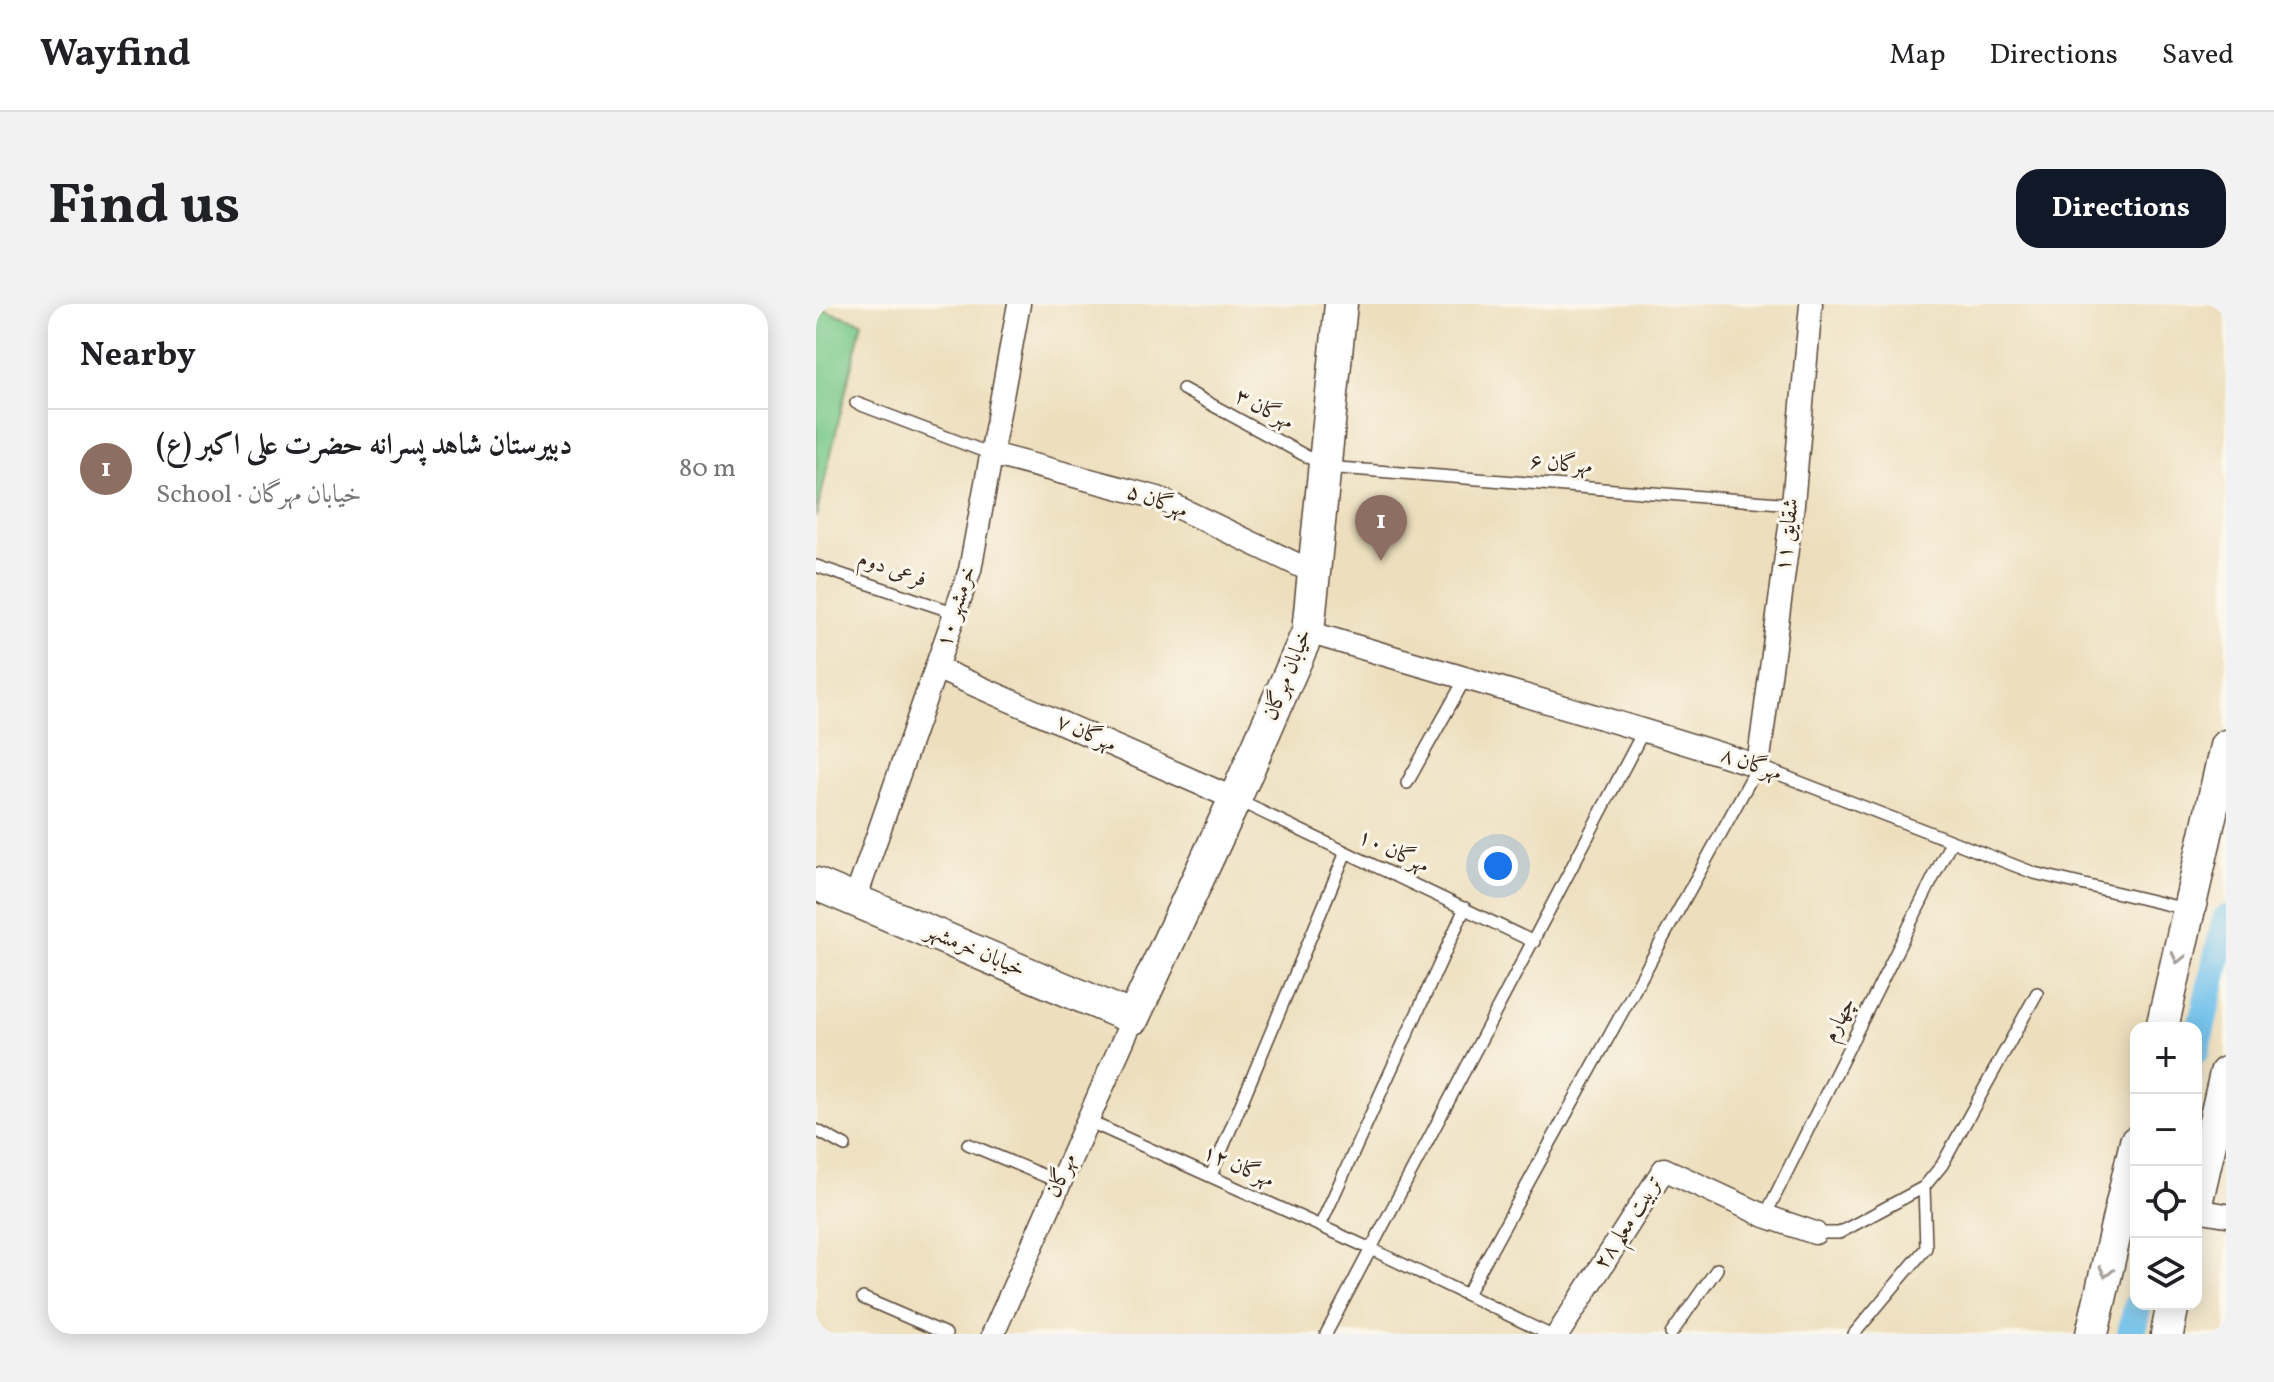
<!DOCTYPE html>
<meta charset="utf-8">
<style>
:root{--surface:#fff;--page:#f2f2f2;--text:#202124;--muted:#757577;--line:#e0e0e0;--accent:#111827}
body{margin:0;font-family:Vollkorn,Amiri,serif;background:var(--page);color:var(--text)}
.controls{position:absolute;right:24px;bottom:24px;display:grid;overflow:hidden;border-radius:16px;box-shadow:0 4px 20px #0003}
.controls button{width:72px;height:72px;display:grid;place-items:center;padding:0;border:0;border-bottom:2px solid var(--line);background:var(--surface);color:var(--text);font:40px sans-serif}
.you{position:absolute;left:682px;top:562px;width:28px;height:28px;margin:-20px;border:6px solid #fff;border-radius:50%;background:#1a73e8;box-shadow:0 0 0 12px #1a73e833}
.badge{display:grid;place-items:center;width:52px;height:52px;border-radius:50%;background:var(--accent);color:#fff;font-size:26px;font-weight:700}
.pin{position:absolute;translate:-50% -66px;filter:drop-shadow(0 2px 4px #0008)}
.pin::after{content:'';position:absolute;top:42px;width:28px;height:24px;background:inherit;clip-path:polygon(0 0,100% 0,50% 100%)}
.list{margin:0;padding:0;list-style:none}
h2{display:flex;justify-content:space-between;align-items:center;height:104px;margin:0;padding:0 32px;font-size:34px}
h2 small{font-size:26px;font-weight:400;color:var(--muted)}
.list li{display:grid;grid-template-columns:52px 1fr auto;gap:24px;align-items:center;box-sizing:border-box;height:120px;padding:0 32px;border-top:2px solid var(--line)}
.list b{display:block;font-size:30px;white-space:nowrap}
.list p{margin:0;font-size:26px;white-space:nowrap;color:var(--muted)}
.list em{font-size:26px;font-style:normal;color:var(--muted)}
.icon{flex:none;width:44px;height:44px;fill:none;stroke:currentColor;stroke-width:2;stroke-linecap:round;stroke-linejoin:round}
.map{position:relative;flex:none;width:1410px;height:1030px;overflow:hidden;border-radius:24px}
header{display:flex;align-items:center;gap:48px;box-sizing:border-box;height:112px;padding:0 40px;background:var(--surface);border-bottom:2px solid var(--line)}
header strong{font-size:38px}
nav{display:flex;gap:44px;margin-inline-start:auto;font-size:28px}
.intro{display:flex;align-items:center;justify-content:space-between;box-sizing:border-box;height:192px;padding:0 48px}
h1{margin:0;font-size:56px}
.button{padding:20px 36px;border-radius:24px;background:var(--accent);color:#fff;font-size:28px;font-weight:700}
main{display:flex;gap:48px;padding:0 48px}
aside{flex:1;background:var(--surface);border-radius:24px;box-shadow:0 4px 20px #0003}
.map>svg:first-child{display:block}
</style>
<header>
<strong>Wayfind</strong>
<nav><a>Map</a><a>Directions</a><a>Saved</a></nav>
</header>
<div class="intro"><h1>Find us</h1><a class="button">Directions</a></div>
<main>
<aside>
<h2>Nearby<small></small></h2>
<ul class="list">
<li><span class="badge" style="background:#8d6e63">1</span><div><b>دبیرستان شاهد پسرانه حضرت علی اکبر (ع)</b><p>School · خیابان مهرگان</p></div><em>80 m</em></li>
</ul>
</aside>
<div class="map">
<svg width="1410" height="1030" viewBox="0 0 1410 1030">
<rect width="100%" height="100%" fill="#fbf7ec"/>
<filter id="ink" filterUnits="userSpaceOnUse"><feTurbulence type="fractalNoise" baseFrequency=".0125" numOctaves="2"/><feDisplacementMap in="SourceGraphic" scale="16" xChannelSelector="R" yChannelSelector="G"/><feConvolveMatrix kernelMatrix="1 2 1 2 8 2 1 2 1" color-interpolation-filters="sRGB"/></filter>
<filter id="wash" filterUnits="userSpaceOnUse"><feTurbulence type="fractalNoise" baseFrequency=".006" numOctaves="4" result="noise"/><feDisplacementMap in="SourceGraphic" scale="32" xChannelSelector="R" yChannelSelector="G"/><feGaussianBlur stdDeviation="1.8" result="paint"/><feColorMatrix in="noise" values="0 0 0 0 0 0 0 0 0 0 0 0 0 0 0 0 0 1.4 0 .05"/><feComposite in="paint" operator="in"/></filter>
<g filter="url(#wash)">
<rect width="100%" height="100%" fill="#eddfbe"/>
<path fill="#76c788" stroke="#587853" stroke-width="2" d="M0 4 46 18 0 213Z"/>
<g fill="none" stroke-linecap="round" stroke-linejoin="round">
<path stroke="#70c0eb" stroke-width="28" d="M1380 746 1410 615
M1315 1030 1322 1000"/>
</g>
</g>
<g filter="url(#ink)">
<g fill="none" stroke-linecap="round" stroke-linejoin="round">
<defs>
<path id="lane" d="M367 85 510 163 977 200
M40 99 175 150
M0 262 140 309
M591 479 649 375
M423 497 718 638
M272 817 555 945 732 1030
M0 826 29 842
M152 840 243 878
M395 872 530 548
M949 912 1135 538
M504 922 649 604
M999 929H1023L1108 883 1126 861 1221 689
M651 990 942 462 1218 569 1370 605
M47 994 130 1030
M510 1030 828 426
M855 1030 901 965
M1038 1030 1110 944 1108 883"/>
<path id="street" d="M175 150 342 194 499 269
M492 328C642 373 793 414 942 462L977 200 995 0
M120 364 419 495
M39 596 154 266 203 0
M1380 906 1410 911
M177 1030 317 714
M742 1030 848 865 949 912 999 929"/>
<path id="secondary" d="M0 580 317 714 419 495 492 328 525 0
M1346 724 1410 442
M1380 900 1410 769
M1276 1030 1320 838
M1351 1030 1357 1000"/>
</defs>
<use href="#lane" stroke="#564536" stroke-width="14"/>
<use href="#street" stroke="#564536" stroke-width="25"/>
<use href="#secondary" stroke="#564536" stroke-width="35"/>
<use href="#lane" stroke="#fff" stroke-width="11"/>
<use href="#street" stroke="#fff" stroke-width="22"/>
<use href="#secondary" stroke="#fff" stroke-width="32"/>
</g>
<defs><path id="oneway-chevron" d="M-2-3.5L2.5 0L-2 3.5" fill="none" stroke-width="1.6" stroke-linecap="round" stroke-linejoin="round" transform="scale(2)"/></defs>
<g stroke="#a79f9a">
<use href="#oneway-chevron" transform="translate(1362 654) rotate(103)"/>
<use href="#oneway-chevron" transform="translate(1290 968) rotate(103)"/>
</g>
</g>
<g text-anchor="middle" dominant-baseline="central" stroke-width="6" stroke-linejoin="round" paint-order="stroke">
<g font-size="22" fill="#3b2a1e" stroke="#fbf7ec">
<text transform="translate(448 106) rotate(28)">مهرگان ۳</text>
<text transform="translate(745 161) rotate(5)">مهرگان ۶</text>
<text transform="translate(341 198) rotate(20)">مهرگان ۵</text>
<text transform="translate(972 231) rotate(-83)">شقایق ۱۱</text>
<text transform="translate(76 266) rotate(19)">فرعی دوم</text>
<text transform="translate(141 303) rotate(-72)">خرمشهر ۱۰</text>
<text transform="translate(472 371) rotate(-68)">خیابان مهرگان</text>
<text transform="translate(270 430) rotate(24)">مهرگان ۷</text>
<text transform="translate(935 461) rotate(19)">مهرگان ۸</text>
<text transform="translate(577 548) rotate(25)">مهرگان ۱۰</text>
<text transform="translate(159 647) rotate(23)">خیابان خرمشهر</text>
<text transform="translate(1024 716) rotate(-63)">چهارم</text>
<text transform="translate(422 863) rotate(24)">مهرگان ۱۲</text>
<text transform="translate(246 872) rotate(-66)">مهرگان</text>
<text transform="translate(813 919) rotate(-57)">تربیت معلم ۲۸</text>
</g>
</g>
</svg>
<div class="controls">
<button>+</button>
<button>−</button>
<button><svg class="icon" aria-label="locate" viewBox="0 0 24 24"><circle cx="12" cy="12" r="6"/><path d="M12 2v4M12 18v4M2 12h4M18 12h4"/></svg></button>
<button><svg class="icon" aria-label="layers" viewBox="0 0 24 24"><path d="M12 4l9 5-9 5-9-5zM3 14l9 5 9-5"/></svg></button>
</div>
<div class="you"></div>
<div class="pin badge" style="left:565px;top:257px;background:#8d6e63">1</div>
</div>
</main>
